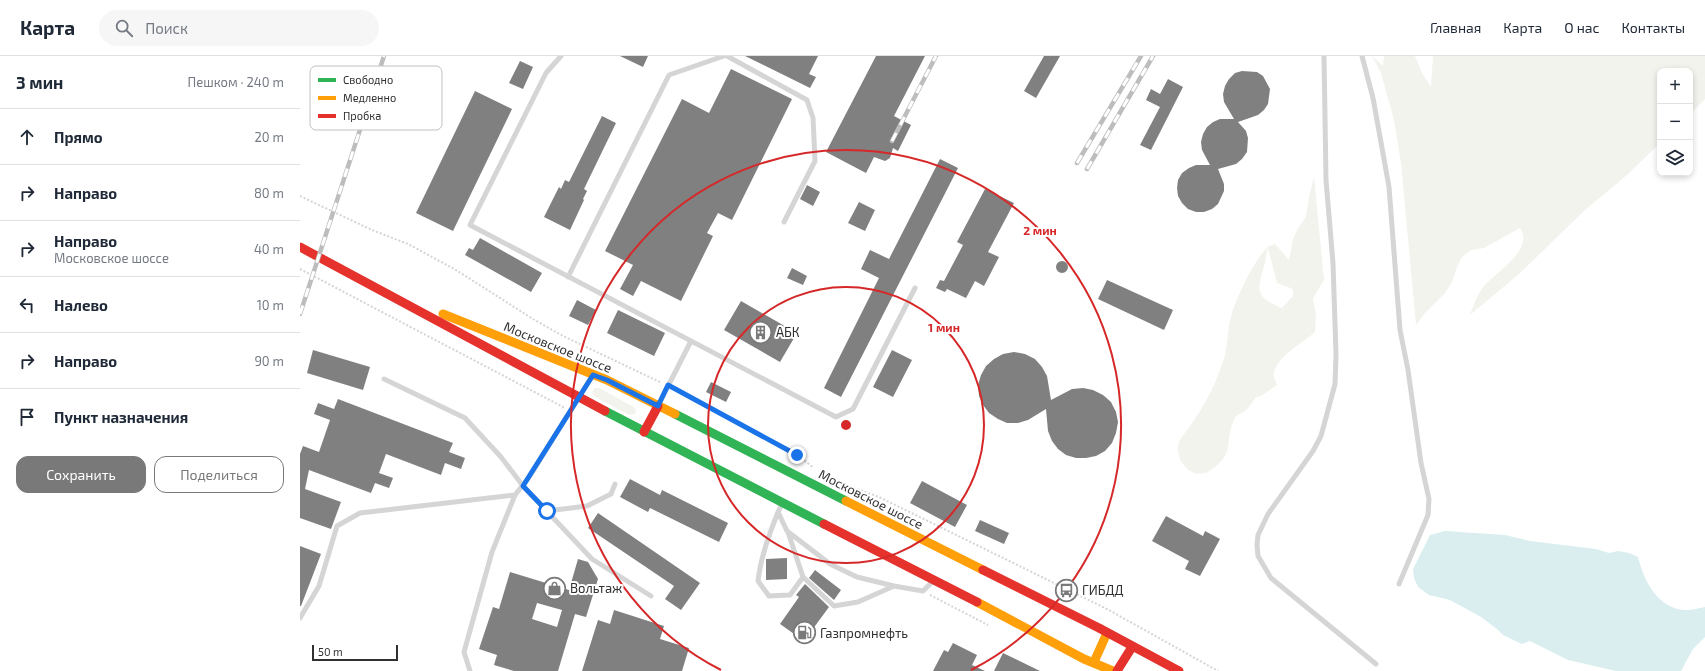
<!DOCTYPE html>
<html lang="ru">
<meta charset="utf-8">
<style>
:root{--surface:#fff;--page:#f6f6f7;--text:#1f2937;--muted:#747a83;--line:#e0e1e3;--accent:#797979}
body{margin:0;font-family:"Exo 2",sans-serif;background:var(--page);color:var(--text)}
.controls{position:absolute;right:12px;top:12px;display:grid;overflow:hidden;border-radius:8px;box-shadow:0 2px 6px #0003}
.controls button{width:36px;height:36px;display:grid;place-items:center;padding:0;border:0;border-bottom:1px solid var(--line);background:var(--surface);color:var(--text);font:20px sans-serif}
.scale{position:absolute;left:12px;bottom:10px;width:86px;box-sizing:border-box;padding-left:4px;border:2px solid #313131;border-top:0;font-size:11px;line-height:14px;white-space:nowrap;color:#313131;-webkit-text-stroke:3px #fff;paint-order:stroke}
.stop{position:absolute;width:12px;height:12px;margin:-9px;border:3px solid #1a73e8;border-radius:50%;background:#fff}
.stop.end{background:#1a73e8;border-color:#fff;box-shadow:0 1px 4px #0008}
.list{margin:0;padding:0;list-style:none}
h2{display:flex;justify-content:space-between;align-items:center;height:52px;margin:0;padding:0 16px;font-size:17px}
h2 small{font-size:13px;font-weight:400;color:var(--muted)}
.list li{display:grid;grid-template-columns:26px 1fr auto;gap:12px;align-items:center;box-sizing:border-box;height:56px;padding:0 16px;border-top:1px solid var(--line)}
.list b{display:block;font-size:15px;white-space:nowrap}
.list p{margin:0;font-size:13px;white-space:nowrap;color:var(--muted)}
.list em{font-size:13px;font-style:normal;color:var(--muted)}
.actions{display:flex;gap:8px;padding:12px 16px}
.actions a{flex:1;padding:9px 0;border:1px solid var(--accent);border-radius:12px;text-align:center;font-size:14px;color:var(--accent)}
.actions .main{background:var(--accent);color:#fff}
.icon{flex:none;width:22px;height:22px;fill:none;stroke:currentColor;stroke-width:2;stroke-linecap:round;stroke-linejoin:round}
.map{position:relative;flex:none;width:1405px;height:615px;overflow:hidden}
header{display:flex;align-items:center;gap:24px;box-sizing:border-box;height:56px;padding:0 20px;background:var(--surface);border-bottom:1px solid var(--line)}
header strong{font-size:19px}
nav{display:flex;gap:22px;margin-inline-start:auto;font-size:14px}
.search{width:280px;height:36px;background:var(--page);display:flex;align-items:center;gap:10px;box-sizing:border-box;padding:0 14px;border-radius:22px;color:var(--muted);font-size:15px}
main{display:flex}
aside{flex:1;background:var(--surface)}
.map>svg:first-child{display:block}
</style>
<header>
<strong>Карта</strong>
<div class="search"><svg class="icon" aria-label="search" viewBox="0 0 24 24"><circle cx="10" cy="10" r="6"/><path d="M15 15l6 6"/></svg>Поиск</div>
<nav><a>Главная</a><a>Карта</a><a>О нас</a><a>Контакты</a></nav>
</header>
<main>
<aside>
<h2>3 мин<small>Пешком · 240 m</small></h2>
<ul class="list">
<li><svg class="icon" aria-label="ahead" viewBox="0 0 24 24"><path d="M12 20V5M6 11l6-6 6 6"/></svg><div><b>Прямо</b></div><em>20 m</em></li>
<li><svg class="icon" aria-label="right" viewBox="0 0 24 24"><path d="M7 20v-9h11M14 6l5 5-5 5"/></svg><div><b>Направо</b></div><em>80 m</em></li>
<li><svg class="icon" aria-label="right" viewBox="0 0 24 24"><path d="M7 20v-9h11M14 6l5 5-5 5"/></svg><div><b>Направо</b><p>Московское шоссе</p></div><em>40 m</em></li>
<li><svg class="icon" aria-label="left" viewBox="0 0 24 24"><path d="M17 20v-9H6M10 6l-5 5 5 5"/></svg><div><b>Налево</b></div><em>10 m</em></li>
<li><svg class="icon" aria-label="right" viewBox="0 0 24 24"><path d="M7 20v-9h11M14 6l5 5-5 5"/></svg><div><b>Направо</b></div><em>90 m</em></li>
<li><svg class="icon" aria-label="arrive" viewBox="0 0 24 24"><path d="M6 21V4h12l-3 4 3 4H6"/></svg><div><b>Пункт назначения</b></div></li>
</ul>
<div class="actions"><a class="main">Сохранить</a><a>Поделиться</a></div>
</aside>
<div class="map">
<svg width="1405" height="615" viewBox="0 0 1405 615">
<rect width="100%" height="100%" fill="#fff"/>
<path fill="#f2f3ec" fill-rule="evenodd" d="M1072 0 1083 10 1084 0H1115L1122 17 1131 31 1133 0H1405V43L1390 58V15H1360V87L1327 119 1285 154 1219 218 1170 259C1174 248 1178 236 1186 228 1199 214 1234 193 1220 172L1184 192 1171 194 1162 201 1157 211 1153 224 1145 237 1126 256 1116 269 1101 107 1094 64 1081 17Z
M1014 121 1024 224 1013 242 1016 259 1015 276C1004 286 977 300 974 317 973 321 976 326 977 329L961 340 956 341C953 345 949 352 945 355 941 358 936 358 934 364 924 385 936 397 911 414 895 425 877 409 878 391 878 384 886 376 890 370 905 350 916 327 924 303 928 290 927 275 931 261 935 244 954 204 967 192 969 190 972 189 975 188L989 204 993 183 998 172 1006 161 1009 141ZM968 192 977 227 993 233V240L982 252C955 241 957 235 964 210 966 204 966 197 968 192Z
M294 332H299L334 351 336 355 335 358 329 359 295 341 292 337Z"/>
<path fill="#daeef0" d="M1145 475 1205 479 1230 485 1296 493 1309 497 1318 495 1329 497 1338 501C1344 525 1358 554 1387 554 1392 554 1399 552 1405 551V581L1393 593 1381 615H1316L1268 604 1230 585 1222 588 1203 579 1197 573 1181 561 1150 544 1129 539 1118 531 1114 522 1113 513 1130 479Z"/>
<path fill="#808080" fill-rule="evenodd" d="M320 0H348L343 11Z
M445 0H518L509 18 516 21 510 32Z
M576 0H625L594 60 611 69 598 95 593 92 590 102 585 105 574 101 566 117 526 96Z
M744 0H760L736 42 724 35Z
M220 5 233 11 223 33 209 27Z
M431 13 492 43 432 164 418 157 407 177 413 180 381 245 341 225 333 240 320 233 333 209 305 195 382 43 409 57Z
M942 15 957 16 963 20 970 33 968 48 964 54 958 59 938 66 946 75 948 82 947 96 942 103 936 108 918 113 924 128V135L918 148 912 153 904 156H896L888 153 882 147 878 140 877 132 878 124 882 117 889 112 896 109H910L902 94 901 86 903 78 907 71 913 66 920 63H934L924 46 923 38 925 30 929 23 935 17Z
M868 23 883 31 851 94 840 89 860 51 846 44 851 33 860 38Z
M175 35 212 53 153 175 116 157Z
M302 60 316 67 284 133 287 135 283 143 284 144 270 174 244 161 259 131 261 133 265 124 269 126Z
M640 103 658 112 541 341 524 332 579 222 561 213 570 194 589 203Z
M507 129 520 136 513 150 500 143Z
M685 133 714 147 688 196 699 201 684 230 675 225 666 242 647 233 645 236 636 232 640 224 644 225 663 189 657 186Z
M559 146 575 154 565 175 548 167Z
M180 182 242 217 231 236 165 199 169 192 173 194Z
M756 211a6 6 0 1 1 12 0a6 6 0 1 1-12 0Z
M492 212 507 220 503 229 487 222Z
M807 224 873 254 864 274 798 243Z
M277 244 296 254 288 269 269 260Z
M441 245 497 277 480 306 424 274Z
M318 254 365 277 354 300 307 277Z
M13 294 70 311 63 334 7 317Z
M592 294 612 304 593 341 573 331Z
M714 296 725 298 735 303 742 311 747 320 751 344 772 333 783 332 793 334 803 339 811 346 816 356 818 366 816 377 812 387 805 395 796 400 786 402H776L766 399 758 393 752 385 748 375 746 353 728 364 718 367H707L698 363 689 357 683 349 679 340 678 329 681 319 686 310 694 303 703 298Z
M411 326 431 336 426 346 406 336Z
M38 343 153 387 149 396 165 402 161 413 145 407 141 419 86 398 79 417 93 422 89 432 75 427 71 437 9 414 5 433 41 446 31 473 0 462V398L3 390 19 396 30 364 14 358 18 347 34 353Z
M330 423 360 439 362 434 428 467 419 486 350 452 348 456 320 441Z
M622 425 667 449 655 471 610 447Z
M298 457 400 527 381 554 365 543 374 530 288 472Z
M866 460 903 480 905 475 920 483 900 520 885 513 889 505 852 485Z
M680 464 709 477 704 488 675 475Z
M0 490 21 498 1 550H0Z
M487 502V523L466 524V503Z
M278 503 288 506 298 523 286 561 275 558 258 615H214L194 609 197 599 179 593 193 551 199 553 210 516 269 534ZM237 547 262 554 257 571 232 563Z
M515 514 541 534 534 544 509 522Z
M505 528 529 551 504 585 480 568 499 541 496 539Z
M314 554 364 570 360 583 389 592 382 615H282L298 564 310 568Z
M653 587 677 599 672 609 685 615H633L644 594 648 596Z
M703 597 740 615H694Z"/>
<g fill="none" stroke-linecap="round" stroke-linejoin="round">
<path stroke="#d4d4d4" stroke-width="2" stroke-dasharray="2 2" stroke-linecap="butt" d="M0 140 72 174 108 188 156 214 233 263 263 280 362 327
M0 213 265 352
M375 333 497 399 514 412
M557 433 579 441 807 553 918 615
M630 539 688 569"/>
<path stroke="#d5d5d5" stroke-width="5" d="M261 0 246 17 170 169 536 361 553 353 615 232
M427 0 507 44 513 62 515 105 484 166
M1024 0 1026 124 1033 207 1036 298 1035 328 1021 380 1013 395 968 458 958 479 957 489 958 500 971 522 1076 608
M1062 0 1073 42 1089 131 1100 274 1108 314 1121 407 1129 443 1128 459 1099 528
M268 221 369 19 424 0
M84 323 165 362 201 401 223 430 292 503 351 540
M359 348 391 285
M482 448 478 456 487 475 530 508 557 521 594 530 623 535 633 525
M247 455 287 450 311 438 315 428
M478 456C469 479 461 500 458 525L469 540 490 539 503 521
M488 476 503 521 534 550 558 546 594 530
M0 562 19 530 37 470 60 457 215 439 230 420 292 320
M170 615 164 596 192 496 215 439"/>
<path stroke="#30b455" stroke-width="9" d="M305 355 524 468
M375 358 546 445"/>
<path stroke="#ff9f0a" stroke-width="9" d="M143 258 307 324 375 358
M546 445 683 514
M677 546 784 603 813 615
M794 606 807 577"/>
<path stroke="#e5322d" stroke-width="9" d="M0 191 305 355
M344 376 358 350
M524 468 677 546
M683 514 799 572 879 615
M817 615 832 591"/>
<defs>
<path id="rail" d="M592 85 636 0
M777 107 841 0
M787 113 853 0
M0 258 84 0"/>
</defs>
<use href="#rail" stroke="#bdbdbd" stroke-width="4.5"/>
<use href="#rail" stroke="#fff" stroke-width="3" stroke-dasharray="9" stroke-linecap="butt"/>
</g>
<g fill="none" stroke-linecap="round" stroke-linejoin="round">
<path stroke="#1a73e8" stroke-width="5" d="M247 455 223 430 293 319 307 324 358 350 368 329 497 399"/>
</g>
<g fill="none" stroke="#d62828" stroke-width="2">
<circle cx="546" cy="369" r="138"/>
<path d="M421 614A275 275 0 1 1 671 614"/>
</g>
<defs>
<symbol id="building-ring" viewBox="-11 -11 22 22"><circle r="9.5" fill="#fff" stroke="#797979" stroke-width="1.5"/><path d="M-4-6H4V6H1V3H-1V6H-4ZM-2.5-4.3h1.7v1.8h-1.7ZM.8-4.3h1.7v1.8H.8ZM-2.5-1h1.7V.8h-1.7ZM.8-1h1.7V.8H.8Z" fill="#797979"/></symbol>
<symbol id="shop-ring" viewBox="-11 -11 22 22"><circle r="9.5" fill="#fff" stroke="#797979" stroke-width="1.5"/><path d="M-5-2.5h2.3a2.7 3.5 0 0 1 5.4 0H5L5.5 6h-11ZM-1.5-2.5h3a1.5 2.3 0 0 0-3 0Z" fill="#797979"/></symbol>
<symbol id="bus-ring" viewBox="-11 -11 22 22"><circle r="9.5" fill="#fff" stroke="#797979" stroke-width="1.5"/><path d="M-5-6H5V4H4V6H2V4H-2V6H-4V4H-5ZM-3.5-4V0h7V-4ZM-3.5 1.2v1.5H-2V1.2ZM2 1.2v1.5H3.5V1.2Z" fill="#797979"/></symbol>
<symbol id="fuel-ring" viewBox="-11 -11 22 22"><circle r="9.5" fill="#fff" stroke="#797979" stroke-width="1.5"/><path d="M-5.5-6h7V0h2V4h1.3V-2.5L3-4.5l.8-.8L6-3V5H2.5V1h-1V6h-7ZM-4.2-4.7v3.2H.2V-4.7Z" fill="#797979"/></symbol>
</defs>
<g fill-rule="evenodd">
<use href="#building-ring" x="448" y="264" width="25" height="25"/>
<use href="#shop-ring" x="242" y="520" width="25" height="25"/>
<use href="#bus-ring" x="754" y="522" width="25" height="25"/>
<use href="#fuel-ring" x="492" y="564" width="25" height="25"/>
</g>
<g text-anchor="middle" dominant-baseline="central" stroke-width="4" stroke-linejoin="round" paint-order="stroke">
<g font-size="13" fill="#313131" stroke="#fff" text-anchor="start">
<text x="476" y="276">АБК</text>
<text x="270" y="532">Вольтаж</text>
<text x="782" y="534">ГИБДД</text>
<text x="520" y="577">Газпромнефть</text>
</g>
<g font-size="13" fill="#313131" stroke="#fff">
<text transform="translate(258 291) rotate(22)">Московское шоссе</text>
<text transform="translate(571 443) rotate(27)">Московское шоссе</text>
</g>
</g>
<rect x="10" y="10" width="132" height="64" rx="6" fill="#fff" stroke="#c1c1c1" stroke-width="1"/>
<rect x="18" y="22" width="18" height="4" fill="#30b455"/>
<rect x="18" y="40" width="18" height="4" fill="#ff9f0a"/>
<rect x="18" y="58" width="18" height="4" fill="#e5322d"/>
<g font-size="11" fill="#313131">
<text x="43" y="28">Свободно</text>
<text x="43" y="46">Медленно</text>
<text x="43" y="64">Пробка</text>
</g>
<circle cx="546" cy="369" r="6" fill="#d62828" stroke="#fff" stroke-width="2"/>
<g font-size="12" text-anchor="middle" font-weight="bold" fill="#d62828" stroke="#fff" stroke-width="4" stroke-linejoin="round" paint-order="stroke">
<text x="740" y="179">2 мин</text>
<text x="644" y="276">1 мин</text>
</g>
</svg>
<div class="controls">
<button>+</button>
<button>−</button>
<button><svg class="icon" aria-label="layers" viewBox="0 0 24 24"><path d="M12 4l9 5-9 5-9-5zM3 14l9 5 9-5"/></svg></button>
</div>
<div class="scale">50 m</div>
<div class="stop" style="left:247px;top:455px"></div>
<div class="stop end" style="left:497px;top:399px"></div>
</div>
</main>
